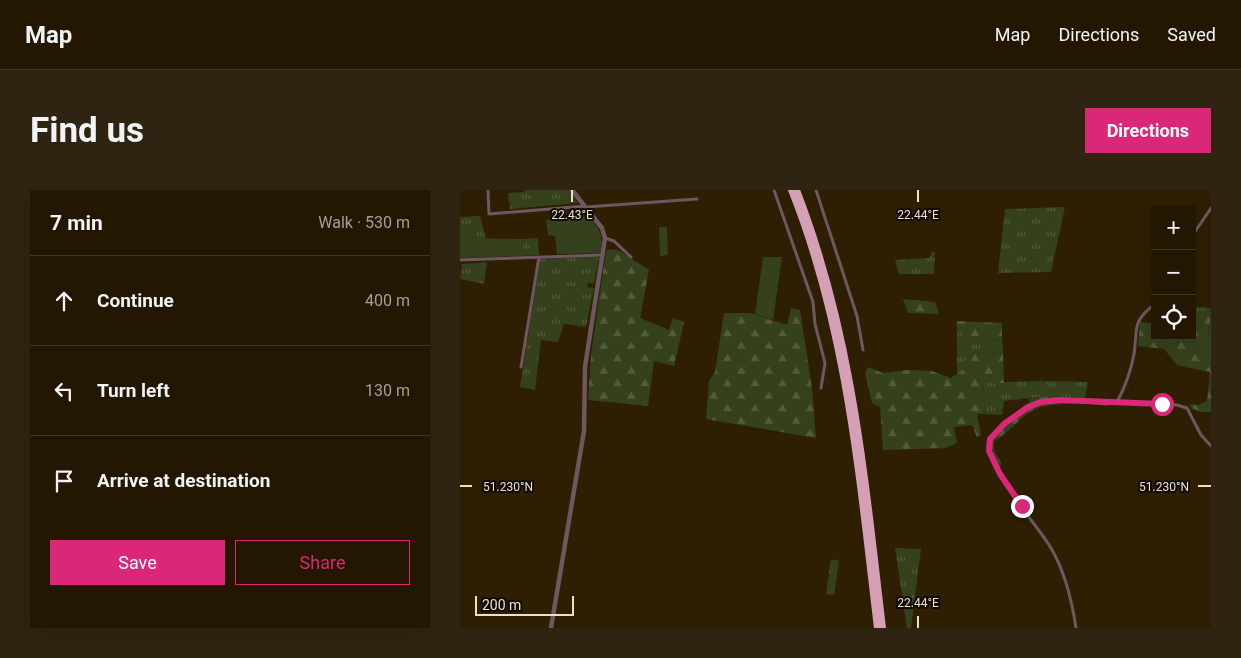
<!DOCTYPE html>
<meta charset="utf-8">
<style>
:root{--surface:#231702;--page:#2f2411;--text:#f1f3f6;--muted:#a39f99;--line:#403624;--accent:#db2777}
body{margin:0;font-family:Roboto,sans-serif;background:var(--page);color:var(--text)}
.controls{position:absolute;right:15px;top:15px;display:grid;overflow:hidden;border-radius:0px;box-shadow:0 5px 20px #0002}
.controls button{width:45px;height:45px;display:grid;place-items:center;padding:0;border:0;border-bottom:1px solid var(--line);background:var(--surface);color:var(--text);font:25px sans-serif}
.scale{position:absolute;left:15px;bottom:12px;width:99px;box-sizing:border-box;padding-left:5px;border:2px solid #ebe0d0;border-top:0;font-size:14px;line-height:18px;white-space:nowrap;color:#ebe0d0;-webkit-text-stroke:4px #110a02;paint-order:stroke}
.stop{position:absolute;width:15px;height:15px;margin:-11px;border:4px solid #db2777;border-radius:50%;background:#fff}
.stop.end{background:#db2777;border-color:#fff;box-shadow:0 1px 5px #0008}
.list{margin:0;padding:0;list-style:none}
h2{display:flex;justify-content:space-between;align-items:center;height:65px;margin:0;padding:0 20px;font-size:21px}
h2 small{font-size:16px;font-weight:400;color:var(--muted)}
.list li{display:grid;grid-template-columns:32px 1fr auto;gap:15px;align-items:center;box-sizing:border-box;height:90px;padding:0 20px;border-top:1px solid var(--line)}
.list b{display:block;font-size:19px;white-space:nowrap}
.list em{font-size:16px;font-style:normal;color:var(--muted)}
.actions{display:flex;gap:10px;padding:15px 20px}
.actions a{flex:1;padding:11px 0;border:1px solid var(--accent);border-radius:0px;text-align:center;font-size:18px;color:var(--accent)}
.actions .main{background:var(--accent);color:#fff}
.icon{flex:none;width:28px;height:28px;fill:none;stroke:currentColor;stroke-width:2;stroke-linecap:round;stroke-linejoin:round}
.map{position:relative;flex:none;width:751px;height:438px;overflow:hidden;border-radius:0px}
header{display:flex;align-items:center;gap:30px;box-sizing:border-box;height:70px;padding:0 25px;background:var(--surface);border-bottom:1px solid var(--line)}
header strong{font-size:24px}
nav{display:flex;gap:28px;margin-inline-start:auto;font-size:18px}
.intro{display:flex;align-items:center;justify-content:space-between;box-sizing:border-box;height:120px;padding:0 30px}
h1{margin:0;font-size:35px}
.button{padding:12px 22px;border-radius:0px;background:var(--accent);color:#fff;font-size:18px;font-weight:700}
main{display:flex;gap:30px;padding:0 30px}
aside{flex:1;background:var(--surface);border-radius:0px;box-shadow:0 5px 20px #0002}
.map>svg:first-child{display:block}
</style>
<header>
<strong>Map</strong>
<nav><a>Map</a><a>Directions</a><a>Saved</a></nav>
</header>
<div class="intro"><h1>Find us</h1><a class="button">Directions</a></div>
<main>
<aside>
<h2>7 min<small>Walk · 530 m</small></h2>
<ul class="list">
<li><svg class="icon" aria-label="ahead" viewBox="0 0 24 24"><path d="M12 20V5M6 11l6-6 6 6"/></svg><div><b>Continue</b></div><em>400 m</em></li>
<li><svg class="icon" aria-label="left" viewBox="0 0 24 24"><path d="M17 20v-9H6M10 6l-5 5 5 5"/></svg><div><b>Turn left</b></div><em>130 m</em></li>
<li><svg class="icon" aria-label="arrive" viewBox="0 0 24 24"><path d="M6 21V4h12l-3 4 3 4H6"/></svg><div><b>Arrive at destination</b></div></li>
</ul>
<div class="actions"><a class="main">Save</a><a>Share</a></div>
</aside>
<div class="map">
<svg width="751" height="438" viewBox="0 0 751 438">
<defs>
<pattern id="grass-tufts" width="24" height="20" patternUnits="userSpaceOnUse" patternTransform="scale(1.25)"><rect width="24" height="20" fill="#35401c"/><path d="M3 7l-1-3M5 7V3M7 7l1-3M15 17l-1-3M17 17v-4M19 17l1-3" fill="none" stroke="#525b3c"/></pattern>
<pattern id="forest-firs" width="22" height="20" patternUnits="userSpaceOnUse" patternTransform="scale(1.25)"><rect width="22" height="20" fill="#35401c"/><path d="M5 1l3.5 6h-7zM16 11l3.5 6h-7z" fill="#525b3c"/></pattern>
</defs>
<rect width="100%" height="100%" fill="#2f1f02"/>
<path fill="url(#grass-tufts)" d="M64 0H109L118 13 50 19 48 3 64 2Z
M605 17 591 82 538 83 545 19Z
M20 26 26 49 0 48V27Z
M78 48 79 65 63 66 62 49Z
M472 62H475L474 84H439L435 70 469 68Z
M126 67H139L134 93H128L127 97 134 98 126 137 104 134 98 152 81 150 75 200 60 197 80 69Z
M27 72 24 94 0 89 2 74Z
M732 117 751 118V120L749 119 741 138 732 141Z
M751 123V166L734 155 733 150 739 143H749Z
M497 138 502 139 504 146 542 150 543 164 514 163 511 175 497 184Z
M581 191 628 192 625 208 589 206 544 211 542 225 525 224 523 193Z
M435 358 461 359 451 438H447Z
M371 369 379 371 374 405 366 404Z"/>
<path fill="url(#forest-firs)" d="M150 59 160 61 189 80 180 128 209 140 213 128 224 132 214 176 194 171 188 216 128 210 131 165 146 61Z
M443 109 475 112 479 124 448 123Z
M331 118 340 120 352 198 356 248 246 229 249 191 255 182 264 123H290L327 135Z
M749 118 751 123 747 154 742 151 739 143 733 150 734 155 751 166V222H741L731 218 730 214 738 215 747 211 750 182 717 175 704 159 678 156 680 132 695 134V146H732V141L741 138Z
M496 131 542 133V150L504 146 502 139 497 138Z
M514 163 543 164 544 193H523L525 224H517L521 245 517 247 512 235 494 237 497 253 486 258 423 260 420 217 412 213 405 183 408 177 423 183 447 180 472 181 491 188 510 175Z
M589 206 609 208 615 214C565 213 569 226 534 252V260L542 274 538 276 530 253 542 234 570 212 568 209Z"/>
<path fill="#35401c" d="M129 26C140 39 144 46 140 63L97 64 95 46 88 45 86 30Z
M199 37H207L208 65 200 66Z
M0 48 62 49 63 66 0 68Z
M303 67H322L313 130 295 124Z"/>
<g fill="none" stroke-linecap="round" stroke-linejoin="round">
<path stroke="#6d5760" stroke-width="3" d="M28 0 29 24 125 16
M314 0 353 112 355 134 365 173 361 198
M356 0 397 126 403 160
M126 17 237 9
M732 46 751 18
M145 48 154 51 171 67
M0 70 142 65
M61 177 79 67
M657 212 717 215 727 218 741 245 751 256
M616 438C612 411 605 382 591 358 574 330 531 286 528 254L540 237 574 214 600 210 647 214 657 212C665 197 671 181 674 164 678 139 671 132 695 114"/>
<path stroke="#6d5760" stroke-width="4.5" d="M91 438 124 241 125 177 145 48 142 38 112 0"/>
<path stroke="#d5a0b6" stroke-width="6" d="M331 0C387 140 399 289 417 438
M337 0C393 144 405 287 423 438"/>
</g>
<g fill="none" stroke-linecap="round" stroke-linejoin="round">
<path stroke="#db2777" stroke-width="6" d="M562 316 540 284 529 261 530 249 544 234 568 217 581 212 600 210 702 214"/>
</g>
<path fill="none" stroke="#ebe0d0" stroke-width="2" d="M112 0V12M458 0V12M0 296H12M738 296H751M458 426V438"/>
<g font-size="12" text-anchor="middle" fill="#ebe0d0" stroke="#110a02" stroke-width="4" stroke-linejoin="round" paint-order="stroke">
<text x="112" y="29">22.43°E</text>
<text x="458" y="29">22.44°E</text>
<text x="48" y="301">51.230°N</text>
<text x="704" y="301">51.230°N</text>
<text x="458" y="417">22.44°E</text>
</g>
</svg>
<div class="controls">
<button>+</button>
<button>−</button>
<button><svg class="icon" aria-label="locate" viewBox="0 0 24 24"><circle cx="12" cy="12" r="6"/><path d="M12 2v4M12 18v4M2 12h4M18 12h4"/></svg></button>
</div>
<div class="scale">200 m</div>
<div class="stop" style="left:702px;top:214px"></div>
<div class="stop end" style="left:562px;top:316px"></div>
</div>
</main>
